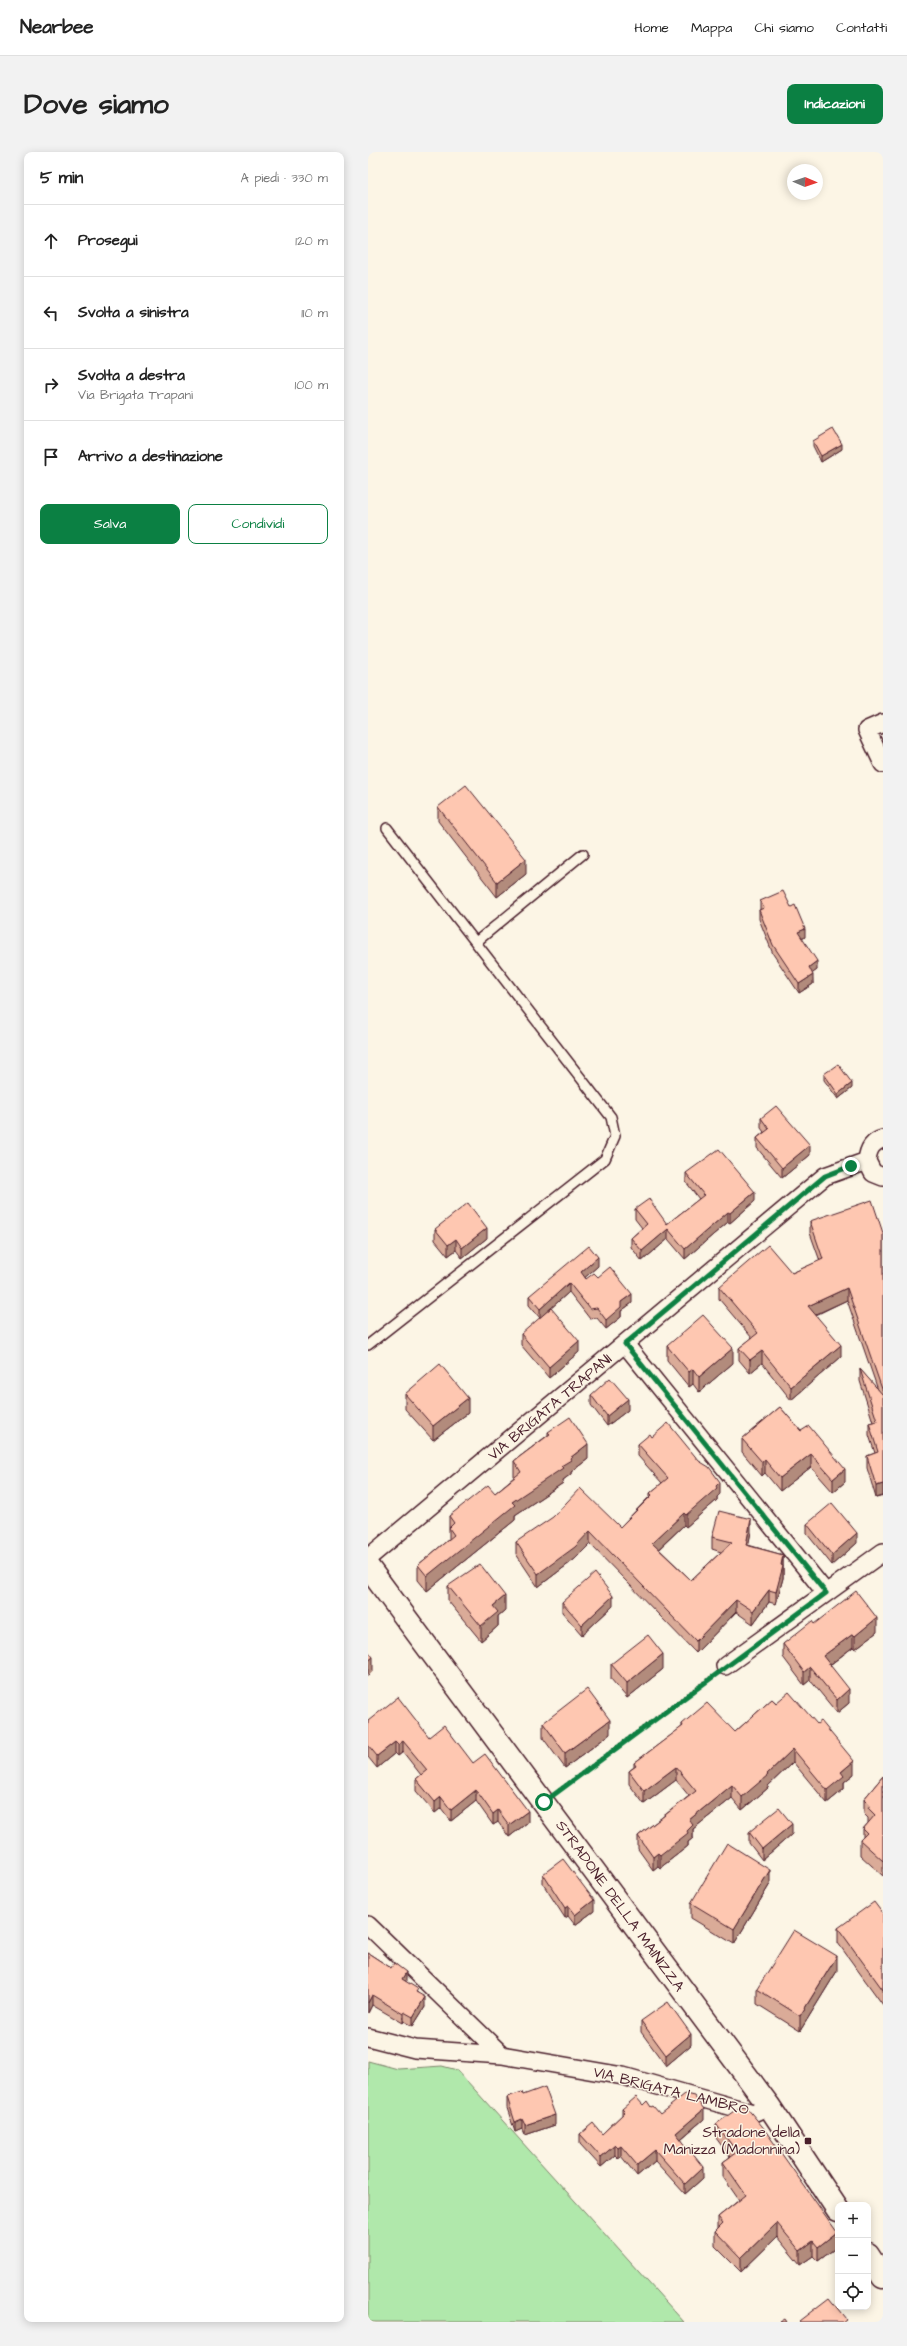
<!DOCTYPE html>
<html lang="it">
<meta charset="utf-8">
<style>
:root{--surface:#fff;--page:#f2f2f2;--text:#222;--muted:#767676;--line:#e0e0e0;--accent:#0b8043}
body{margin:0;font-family:"Architects Daughter",sans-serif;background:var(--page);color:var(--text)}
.controls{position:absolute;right:12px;bottom:12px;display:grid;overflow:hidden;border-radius:8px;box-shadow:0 2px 10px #0003}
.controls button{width:36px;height:36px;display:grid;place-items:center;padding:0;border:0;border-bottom:1px solid var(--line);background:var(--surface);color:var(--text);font:20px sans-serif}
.compass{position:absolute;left:419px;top:12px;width:36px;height:36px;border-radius:50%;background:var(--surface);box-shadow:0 2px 10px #0003;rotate:92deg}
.stop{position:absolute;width:12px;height:12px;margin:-9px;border:3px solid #0b8043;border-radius:50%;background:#fff}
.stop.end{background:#0b8043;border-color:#fff;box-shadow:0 1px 4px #0008}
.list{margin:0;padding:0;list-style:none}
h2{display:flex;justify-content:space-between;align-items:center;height:52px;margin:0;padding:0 16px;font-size:17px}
h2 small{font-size:13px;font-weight:400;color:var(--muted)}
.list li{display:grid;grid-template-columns:26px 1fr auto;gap:12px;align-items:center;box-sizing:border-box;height:72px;padding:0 16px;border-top:1px solid var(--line)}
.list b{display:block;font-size:15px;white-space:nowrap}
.list p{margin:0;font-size:13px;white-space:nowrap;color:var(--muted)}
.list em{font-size:13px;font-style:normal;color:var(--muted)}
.actions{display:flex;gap:8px;padding:12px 16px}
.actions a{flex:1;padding:9px 0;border:1px solid var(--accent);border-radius:8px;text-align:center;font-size:14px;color:var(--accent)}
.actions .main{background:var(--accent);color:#fff}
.icon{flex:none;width:22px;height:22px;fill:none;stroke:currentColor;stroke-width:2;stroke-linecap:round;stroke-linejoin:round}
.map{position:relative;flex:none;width:515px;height:2170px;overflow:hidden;border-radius:8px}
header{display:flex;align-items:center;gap:24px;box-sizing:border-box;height:56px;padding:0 20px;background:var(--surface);border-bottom:1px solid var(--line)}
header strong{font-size:19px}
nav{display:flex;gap:22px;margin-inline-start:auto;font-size:14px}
.intro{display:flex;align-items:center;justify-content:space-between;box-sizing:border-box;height:96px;padding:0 24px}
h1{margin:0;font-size:28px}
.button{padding:10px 18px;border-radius:8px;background:var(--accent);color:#fff;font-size:14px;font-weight:700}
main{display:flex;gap:24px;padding:0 24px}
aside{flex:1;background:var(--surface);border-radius:8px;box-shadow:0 2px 10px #0003}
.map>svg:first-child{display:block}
</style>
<header>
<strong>Nearbee</strong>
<nav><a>Home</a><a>Mappa</a><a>Chi siamo</a><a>Contatti</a></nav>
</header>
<div class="intro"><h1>Dove siamo</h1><a class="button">Indicazioni</a></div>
<main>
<aside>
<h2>5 min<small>A piedi · 330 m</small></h2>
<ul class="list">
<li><svg class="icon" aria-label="ahead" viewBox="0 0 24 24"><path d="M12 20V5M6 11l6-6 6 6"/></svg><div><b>Prosegui</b></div><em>120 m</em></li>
<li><svg class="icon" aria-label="left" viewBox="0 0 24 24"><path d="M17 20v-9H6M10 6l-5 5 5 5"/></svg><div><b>Svolta a sinistra</b></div><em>110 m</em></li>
<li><svg class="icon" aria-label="right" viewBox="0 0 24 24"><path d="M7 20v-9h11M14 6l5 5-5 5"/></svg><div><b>Svolta a destra</b><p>Via Brigata Trapani</p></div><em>100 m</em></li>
<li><svg class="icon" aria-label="arrive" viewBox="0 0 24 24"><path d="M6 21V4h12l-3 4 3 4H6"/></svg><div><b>Arrivo a destinazione</b></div></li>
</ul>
<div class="actions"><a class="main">Salva</a><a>Condividi</a></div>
</aside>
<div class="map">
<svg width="515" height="2170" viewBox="0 0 515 2170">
<rect width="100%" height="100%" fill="#fcf5e5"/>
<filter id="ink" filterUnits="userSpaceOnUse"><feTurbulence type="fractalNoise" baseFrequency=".025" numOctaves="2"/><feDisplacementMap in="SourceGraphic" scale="8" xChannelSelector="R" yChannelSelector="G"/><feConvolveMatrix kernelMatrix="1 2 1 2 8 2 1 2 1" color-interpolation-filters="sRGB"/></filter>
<g filter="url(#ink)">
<path fill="#b0e8ab" stroke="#7d846b" d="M0 1909 30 1917 74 1914 89 1918 316 2170H0Z"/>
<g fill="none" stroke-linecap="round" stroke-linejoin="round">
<defs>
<path id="lane" d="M108 790 215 702
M0 1193 237 1007 247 984 243 965 19 676"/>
<path id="street" d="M515 571 499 578 515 612
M515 987C504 990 500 997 499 1009L505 1021 515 1025
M257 1192 458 1441
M0 1406 457 1024 499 1009
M357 1514 515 1400
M0 1773 134 1903
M0 1885 47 1897 134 1903 255 1924 385 1961 401 1954"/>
<path id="primary" d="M0 1415 401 1954 470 2058
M500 2102 515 2125"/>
</defs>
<use href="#lane" stroke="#4a1f2b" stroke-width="12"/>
<use href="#street" stroke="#4a1f2b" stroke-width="20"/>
<use href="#primary" stroke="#4a1f2b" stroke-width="25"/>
<path stroke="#4a1f2b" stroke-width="2.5" stroke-dasharray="1 3" stroke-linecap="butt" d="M191 1638 342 1525"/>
<use href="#lane" stroke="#fcf5e5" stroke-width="9"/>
<use href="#street" stroke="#fcf5e5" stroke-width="17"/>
<use href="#primary" stroke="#fcf5e5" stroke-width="22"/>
</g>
<path fill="#daab98" stroke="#4a1f2b" d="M445 289 474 297 453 310 445 294Z
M70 655 158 722 129 745 70 669Z
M392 749 437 785 434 787 449 818 444 821 445 832 431 841 405 802 391 767V758H392Z
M456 922 484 936 470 947 456 928Z
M393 966 442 1003 414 1026 389 996V986L396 980 393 976Z
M318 1021 387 1049 362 1071 360 1070 317 1107 300 1087 274 1109 263 1095V1086L274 1076 267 1067V1057L299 1072 331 1047 318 1030Z
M442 1069 515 1081V1344L508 1346 499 1316V1304L507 1301 501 1283V1271L505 1270 492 1229V1217L510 1238 479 1148 448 1163 473 1205 423 1248 394 1211 382 1221 371 1208V1196L384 1186 351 1147V1135L424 1121 452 1109 442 1081Z
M67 1077 119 1086 94 1106 88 1098 80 1104 67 1088Z
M230 1114 217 1125 218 1127 230 1125 264 1151 253 1159V1165L238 1177 229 1166 222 1167 201 1140 172 1166 161 1153V1144Z
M153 1182 211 1200 181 1226 153 1193Z
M299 1194 365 1211 331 1240 325 1232 321 1235 299 1208Z
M37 1242 100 1261 65 1288 37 1257Z
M223 1243 260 1258 239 1274 223 1253Z
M412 1255 477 1330 465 1340 443 1315 412 1339 397 1321 394 1324 374 1300V1287Z
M180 1280 220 1307 203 1320V1322L195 1328V1331L147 1363V1368L59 1439 50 1428V1413L81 1387V1364L127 1341 146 1325V1309L180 1283Z
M284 1285 352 1342 349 1345V1348L318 1375 316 1373 291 1397 323 1428 353 1400 344 1397V1385L383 1380 380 1393 415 1403V1426L408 1452 401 1450 385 1472 368 1460 328 1501 222 1392 207 1407 170 1435 148 1402V1390L252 1375 282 1344V1341L294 1331 270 1304V1292Z
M439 1372 489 1391 464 1413 439 1382Z
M80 1434 137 1458 130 1464V1474L113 1489 80 1449Z
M194 1450 245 1454 214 1483 194 1460Z
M446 1472 509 1480 487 1497 485 1495 462 1513 481 1551 469 1561 442 1528 436 1533 415 1505V1492Z
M243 1512 295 1517 259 1546 243 1527Z
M404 1547 486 1622 476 1630V1637L459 1651 425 1610 400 1634V1636L374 1658 364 1646 325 1677V1686L320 1690V1694L292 1716 290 1714 285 1718 270 1697V1684L321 1644 308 1628 276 1652 261 1632V1619L266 1615V1611L314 1575V1572L367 1580Z
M0 1569 61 1585 105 1611 160 1670 141 1685 130 1670 125 1673 108 1649 83 1669 73 1656 67 1661 48 1639V1627L53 1623 35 1600 30 1604 27 1601 9 1616 0 1605Z
M175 1571 242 1582 197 1616 175 1586Z
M515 1624V1724L492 1703V1688L495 1685V1677L500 1671V1666L496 1662V1647Z
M381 1680 424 1682 394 1708 381 1691Z
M175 1722 226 1759 207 1773 200 1764 197 1766 175 1732Z
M402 1732 366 1792 323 1766V1751Z
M515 1762V1853L470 1791V1776Z
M0 1801 23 1816 38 1829V1830L50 1841 57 1855 45 1874 36 1869 35 1871 4 1853 0 1861Z
M469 1819 432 1879 389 1852V1837Z
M273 1869 323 1893 298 1914 273 1880Z
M155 1943 187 1973 157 1983 154 1977 147 1980 139 1956V1945Z
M275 1953 283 1955 292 1962 336 1967 313 1987 335 2026 317 2042 287 2009 269 2024 253 2004 250 2006 247 2003 233 2015 212 1992V1982H234L254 1963V1957Z
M348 1972 469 2095 450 2109 445 2104 432 2113 409 2085 373 2120 347 2094V2079L350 2076V2065L371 2048 355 2025V2010L362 2005 348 1986Z"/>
<path fill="#b28b7c" stroke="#4a1f2b" d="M474 292V297L453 310V304Z
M158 707V722L129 745V730Z
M437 777V785L430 789V780Z
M449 809V818L441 824V815Z
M445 823V832L431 841V832Z
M484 931V936L470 947V942Z
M442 993V1003L414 1026V1016Z
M387 1040V1049L362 1071V1061Z
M360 1060V1070L317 1107V1097Z
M119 1076V1086L94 1106V1096Z
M300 1077V1087L274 1109V1099Z
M88 1087V1098L80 1104V1093Z
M230 1105V1114L213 1129V1120Z
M201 1131V1140L172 1166V1157Z
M479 1136V1148L440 1166V1154Z
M264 1142V1151L253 1159V1165L238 1177V1168L253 1150Z
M211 1189V1200L181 1226V1215Z
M473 1193V1205L423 1248V1235Z
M365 1196V1211L331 1240V1225Z
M394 1199V1211L382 1221V1208Z
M325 1217V1232L321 1235V1220Z
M100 1246V1261L65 1288V1274Z
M260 1247V1258L239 1274V1264Z
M220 1292V1307L203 1320V1322L195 1328V1331L147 1363V1368L59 1439V1424L144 1350 193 1314 202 1306Z
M443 1302V1315L412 1339V1326Z
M397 1308V1321L394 1324V1310Z
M477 1317V1330L465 1340V1327Z
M352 1330V1342L349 1345V1348L318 1375V1363Z
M515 1332V1344L508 1346V1334Z
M316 1361V1373L284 1403V1391Z
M383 1367V1380L378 1405V1393Z
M222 1379V1392L207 1407 170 1435V1422Z
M489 1381V1391L464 1413V1403Z
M415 1403V1426L408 1452V1440Z
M401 1438V1450L385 1472V1459Z
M137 1444V1458L130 1464V1474L113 1489V1474L125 1454Z
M245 1444V1454L214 1483V1473Z
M368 1448V1460L328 1501V1489Z
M509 1466V1480L487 1497V1484Z
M485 1482V1495L455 1518V1504Z
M295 1502V1517L259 1546V1531Z
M5 1505V1519L0 1524V1509Z
M442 1515V1528L436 1533V1520Z
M481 1537V1551L469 1561V1548Z
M242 1568V1582L197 1616V1601Z
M35 1589V1600L30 1604V1593Z
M27 1590V1601L9 1616V1604Z
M425 1597V1610L400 1634V1636L374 1658V1645L399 1622Z
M486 1609V1622L476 1630V1637L459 1651V1638L473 1620Z
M308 1615V1628L276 1652V1639Z
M364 1633V1646L325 1677V1686L320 1690V1694L292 1716V1703L321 1668Z
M108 1638V1649L83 1669V1658Z
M73 1645V1656L67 1661V1650Z
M130 1658V1670L125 1673V1662Z
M160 1659V1670L141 1685V1673Z
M424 1672V1682L394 1708V1697Z
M290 1701V1714L285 1718V1705Z
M402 1718V1732L366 1792V1777Z
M226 1748V1759L207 1773V1763Z
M200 1754V1764L197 1766V1756Z
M469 1804V1819L432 1879V1864Z
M38 1820V1829L34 1837V1827Z
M4 1843V1853L0 1861V1851Z
M57 1845V1855L45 1874V1865Z
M36 1860V1869L35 1871V1862Z
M323 1882V1893L298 1914V1903Z
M336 1957V1967L308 1991V1981Z
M187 1963V1973L157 1983V1973Z
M154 1967V1977L147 1980V1970Z
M247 1993V2003L233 2015V2005Z
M253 1994V2004L250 2006V1996Z
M287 1998V2009L269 2024V2013Z
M335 2015V2026L317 2042V2032Z
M409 2071V2085L373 2120V2106Z
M469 2080V2095L450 2109V2095Z
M445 2089V2104L432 2113V2099Z"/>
<path fill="#fec7b1" stroke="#4a1f2b" d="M465 277 474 292 453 304 445 289Z
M98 633 158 707 129 730 70 655Z
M415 739 423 755 427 753 437 777 430 780 449 809 441 815 445 823 431 832 405 793 391 758 396 756 392 749Z
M470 912 484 931 470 942 456 922Z
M408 954 442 993 414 1016 389 986 401 977 393 966Z
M351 997 387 1040 362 1061 360 1060 317 1097 300 1077 274 1099 263 1086 279 1072 267 1057 281 1047 299 1072 336 1043 318 1021Z
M504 1048 515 1081V1240L479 1136 440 1154 473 1193 423 1235 394 1199 382 1208 371 1196 390 1181 351 1135 400 1093 424 1121 455 1107 442 1069Z
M100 1051 119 1076 94 1096 88 1087 80 1093 67 1077Z
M221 1094 230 1105 213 1120 218 1127 226 1121 230 1125 242 1115 264 1142 253 1150V1155L238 1168 229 1156 222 1157 201 1131 172 1157 161 1144Z
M183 1156 211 1189 181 1215 153 1182Z
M335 1163 365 1196 331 1225 325 1217 321 1220 299 1194Z
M72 1212 100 1246 65 1274 37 1242Z
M492 1217 515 1243V1332L508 1334 499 1304 510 1300 501 1271 509 1269Z
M242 1226 260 1247 239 1264 223 1243Z
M412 1255 433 1279 441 1274 477 1317 465 1327 443 1302 412 1326 397 1308 394 1310 374 1287Z
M202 1265 220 1292 202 1306 203 1308 193 1314 195 1316 144 1350 147 1353 59 1424 50 1413 86 1383 81 1376 86 1371 81 1364 120 1333 127 1341 153 1320 146 1309 182 1282 180 1280Z
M300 1271 331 1309 341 1315 352 1330 348 1334 349 1336 318 1363 316 1361 284 1391 323 1428 364 1390 344 1385 351 1359 383 1367 378 1393 415 1403 413 1413 415 1414 408 1440 401 1438 385 1459 368 1448 328 1489 222 1379 207 1395 170 1422 148 1390 185 1365 212 1336 252 1375 284 1343 282 1341 300 1326 270 1292 282 1282 284 1285Z
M464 1351 489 1381 464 1403 439 1372Z
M112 1412 137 1444 125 1454 130 1460 113 1474 80 1434Z
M227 1421 245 1444 214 1473 194 1450Z
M488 1439 509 1466 487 1484 485 1482 455 1504 481 1537 469 1548 442 1515 436 1520 415 1492 444 1469 446 1472Z
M280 1483 295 1502 259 1531 243 1512Z
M0 1499 5 1505 0 1509Z
M219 1537 242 1568 197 1601 175 1571Z
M421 1540 449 1572 453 1569 486 1609 473 1620 476 1624 459 1638 425 1597 399 1622 400 1623 374 1645 364 1633 321 1668 325 1673 319 1679 320 1681 292 1703 290 1701 285 1705 270 1684 328 1639 308 1615 276 1639 261 1619 268 1614 266 1611 315 1574 314 1572 339 1551 367 1580 404 1547 408 1551Z
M30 1545 61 1585 76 1573 105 1611 117 1602 160 1659 141 1673 130 1658 125 1662 108 1638 83 1658 73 1645 67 1650 48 1627 59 1618 35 1589 30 1593 27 1590 9 1604 0 1593V1569Z
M515 1624V1709L492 1688 499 1681 495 1677 507 1663 500 1656 502 1653 496 1647Z
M411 1656 424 1672 394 1697 381 1680Z
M359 1691 402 1718 366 1777 323 1751Z
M195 1707 226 1748 207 1763 200 1754 197 1756 175 1722Z
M506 1750 515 1762V1838L470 1776Z
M426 1778 469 1804 432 1864 389 1837Z
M0 1801 23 1816 26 1811 38 1820 34 1827 50 1837 48 1840 57 1845 45 1865 36 1860 35 1862 4 1843 0 1851Z
M300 1850 323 1882 298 1903 273 1869Z
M177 1935 187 1963 157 1973 154 1967 147 1970 139 1945 154 1940 155 1943Z
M317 1942 326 1944 336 1957 308 1981 335 2015 317 2032 287 1998 269 2013 253 1994 250 1996 247 1993 233 2005 212 1982 225 1971 234 1982 257 1960 254 1957 268 1945 275 1953 279 1949 283 1955 285 1954 292 1962Z
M373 1954 378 1955 394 1974 469 2080 450 2095 445 2089 432 2099 409 2071 373 2106 347 2079 355 2071 350 2065 378 2043 355 2010 369 2000 348 1972Z
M461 2146 478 2167 474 2170H432L431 2169Z
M417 2167 419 2170H412Z"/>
</g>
<g fill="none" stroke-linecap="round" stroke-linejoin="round" filter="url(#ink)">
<path stroke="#0b8043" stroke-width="5" d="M176 1650 458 1441 257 1192 457 1024 483 1014"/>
</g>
<rect fill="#4a1f2b" stroke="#fcf5e5" stroke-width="1.5" x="436" y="1985" width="8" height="8" rx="2"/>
<g text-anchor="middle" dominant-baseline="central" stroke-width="3" stroke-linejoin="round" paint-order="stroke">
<g font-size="15" fill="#4a1f2b" stroke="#fcf5e5">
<text transform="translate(182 1255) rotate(-40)">VIA BRIGATA TRAPANI</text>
<text transform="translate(252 1754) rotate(54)">STRADONE DELLA MAINIZZA</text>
<text transform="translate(303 1939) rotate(14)">VIA BRIGATA LAMBRO</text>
</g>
<g font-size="15" fill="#4a1f2b" stroke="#fcf5e5" text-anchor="end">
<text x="432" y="1980">Stradone della<tspan x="432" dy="17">Manizza (Madonnina)</tspan></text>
</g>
</g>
</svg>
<div class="controls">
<button>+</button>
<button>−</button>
<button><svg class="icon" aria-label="locate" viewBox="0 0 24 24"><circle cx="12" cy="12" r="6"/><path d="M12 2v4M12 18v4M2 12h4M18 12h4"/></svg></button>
</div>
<svg class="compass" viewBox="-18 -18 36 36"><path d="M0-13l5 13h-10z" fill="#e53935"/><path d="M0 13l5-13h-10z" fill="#767676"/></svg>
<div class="stop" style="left:176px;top:1650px"></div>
<div class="stop end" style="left:483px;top:1014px"></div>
</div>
</main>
